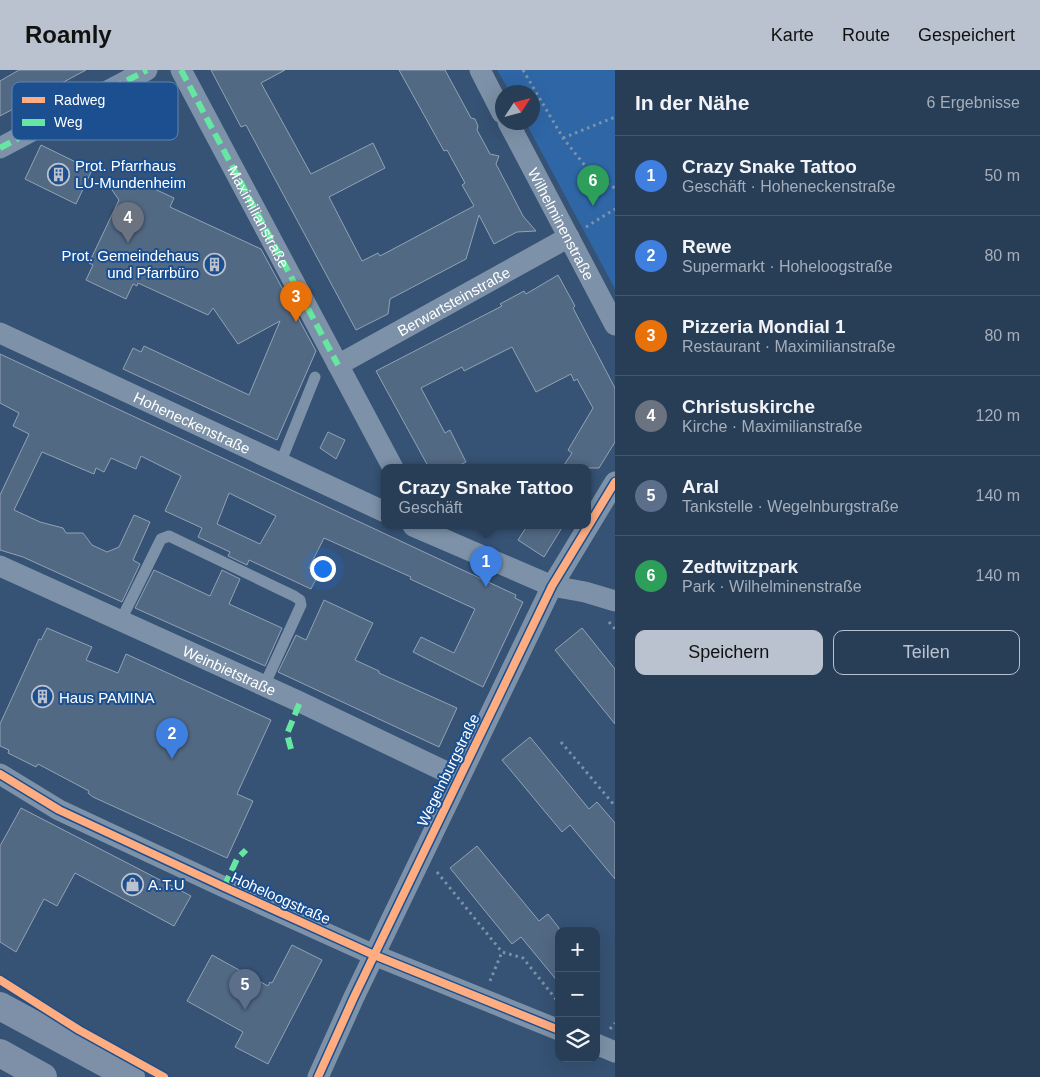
<!DOCTYPE html>
<html lang="de">
<meta charset="utf-8">
<style>
:root{--surface:#283e57;--page:#344961;--text:#f1f3f6;--muted:#a5aeba;--line:#44576d;--accent:#b9c2ce}
body{margin:0;font-family:Arial,sans-serif;background:var(--page);color:var(--text)}
.controls{position:absolute;right:15px;bottom:15px;display:grid;overflow:hidden;border-radius:10px;box-shadow:0 5px 20px #0002}
.controls button{width:45px;height:45px;display:grid;place-items:center;padding:0;border:0;border-bottom:1px solid var(--line);background:var(--surface);color:var(--text);font:25px sans-serif}
.compass{position:absolute;left:495px;top:15px;width:45px;height:45px;border-radius:50%;background:var(--surface);box-shadow:0 5px 20px #0002;rotate:54deg}
.you{position:absolute;left:322px;top:498px;width:18px;height:18px;margin:-12px;border:4px solid #fff;border-radius:50%;background:#1a73e8;box-shadow:0 0 0 8px #1a73e833}
.badge{display:grid;place-items:center;width:32px;height:32px;border-radius:50%;background:var(--accent);color:#fff;font-size:16px;font-weight:700}
.pin{position:absolute;translate:-50% -41px;filter:drop-shadow(0 1px 2px #0008)}
.pin::after{content:'';position:absolute;top:26px;width:18px;height:15px;background:inherit;clip-path:polygon(0 0,100% 0,50% 100%)}
.popup{position:absolute;left:381px;top:394px;width:210px;height:65px;box-sizing:border-box;display:grid;place-content:center;border-radius:10px;background:var(--surface);filter:drop-shadow(0 1px 4px #0005);font-size:16px;white-space:nowrap;color:var(--muted)}
.popup b{font-size:19px;color:var(--text)}
.popup::after{content:'';position:absolute;left:50%;top:100%;margin-left:-10px;border:10px solid transparent;border-top-color:var(--surface)}
.list{margin:0;padding:0;list-style:none}
h2{display:flex;justify-content:space-between;align-items:center;height:65px;margin:0;padding:0 20px;font-size:21px}
h2 small{font-size:16px;font-weight:400;color:var(--muted)}
.list li{display:grid;grid-template-columns:32px 1fr auto;gap:15px;align-items:center;box-sizing:border-box;height:80px;padding:0 20px;border-top:1px solid var(--line)}
.list b{display:block;font-size:19px;white-space:nowrap}
.list p{margin:0;font-size:16px;white-space:nowrap;color:var(--muted)}
.list em{font-size:16px;font-style:normal;color:var(--muted)}
.actions{display:flex;gap:10px;padding:15px 20px}
.actions a{flex:1;padding:11px 0;border:1px solid var(--accent);border-radius:10px;text-align:center;font-size:18px;color:var(--accent)}
.actions .main{background:var(--accent);color:#111}
.icon{flex:none;width:28px;height:28px;fill:none;stroke:currentColor;stroke-width:2;stroke-linecap:round;stroke-linejoin:round}
.map{position:relative;flex:none;width:615px;height:1007px;overflow:hidden}
header{display:flex;align-items:center;gap:30px;box-sizing:border-box;height:70px;padding:0 25px;background:var(--accent);color:#111}
header strong{font-size:24px}
nav{display:flex;gap:28px;margin-inline-start:auto;font-size:18px}
main{display:flex}
aside{flex:1;background:var(--surface)}
.map>svg:first-child{display:block}
</style>
<header>
<strong>Roamly</strong>
<nav><a>Karte</a><a>Route</a><a>Gespeichert</a></nav>
</header>
<main>
<div class="map">
<svg width="615" height="1007" viewBox="0 0 615 1007">
<rect width="100%" height="100%" fill="#365274"/>
<path fill="#2f66a5" d="M497 0H615V219L526 53 532 52V22H510Z"/>
<path fill="#526984" stroke="#92a2b6" fill-rule="evenodd" d="M19 0H86L0 46V11Z
M211 0H285L261 13 311 104 373 73 385 98 329 127 362 191 378 183 380 186 474 136 462 115 465 113 447 80 444 81 399 0H445L471 48 475 49 478 56 477 60 490 84 499 86 496 94 507 115 523 146 536 161 517 162 494 174 479 145 466 189 390 229 388 244 356 260 246 55 241 57Z
M41 75 92 100 76 134 25 109Z
M133 109 174 128 170 137 261 179 316 281 277 370 123 299 133 278 141 282 144 276 249 325 280 251 238 274 213 238 208 245 138 213 137 216 133 214 126 229 86 210 93 195 89 193 119 130 110 117 130 114Z
M558 205 575 236 573 238 615 318V372L599 398H562L572 383 568 380 593 338 577 309 574 311 571 304 536 322 512 277 464 301 462 297 421 318 445 363 450 360 466 392 454 398H429L376 301 502 236 500 234 524 221 526 224Z
M0 284 516 525 515 528 523 532 483 617 413 582 421 567 454 583 475 539 410 509 411 507 324 468 309 498 319 503 311 519 249 490 247 495 228 486 230 482 198 467 202 458 165 441 181 406 141 386 136 399 111 388 104 402 96 398 94 404 42 382 14 440 40 452 63 458 66 463H83L92 475 107 482 119 477 134 445 150 452 133 490 140 494 122 532 23 487 0 480V425L29 364 13 356 19 343 0 333ZM229 423 276 446 260 474 217 454Z
M328 362 345 370 336 389 320 378Z
M527 456H563L544 487 518 470Z
M154 500 210 526 222 500 240 509 229 534 282 558 265 596 135 538Z
M324 530 373 553 355 590 379 601V603L457 638 439 677 278 602 296 565 306 570Z
M47 558 92 577 86 590 118 603 126 584 271 650 237 724 253 731 227 788 93 727 88 723 89 721 38 694 36 697 8 683 9 680 0 676V654L39 569 41 570Z
M582 558 615 599V654L555 580Z
M530 667 589 739 597 732 615 753V809L570 755 562 762 502 690Z
M21 738 191 826 174 856 75 803 57 836 44 829 16 882 0 872V776Z
M477 776 539 851 548 844 559 858V913L521 867 512 874 450 798Z
M292 875 322 890 268 994 235 977 243 962 187 931 212 885 268 916 270 912 272 913Z"/>
<g fill="none" stroke-linecap="round" stroke-linejoin="round">
<path stroke="#7d92a8" stroke-width="3" stroke-dasharray="2.5 4" stroke-linecap="butt" d="M523 0 563 68 594 107 615 118
M563 68 615 47
M586 157 615 139
M609 552 615 559
M561 672 615 736
M437 802 502 882 523 888 559 933
M490 911 502 882
M610 959 615 953"/>
<path stroke="#7d92a8" stroke-width="11" d="M280 394 315 307
M121 550 161 469 169 466 294 526 300 530 301 535 264 616"/>
<g stroke="#7d92a8" stroke-width="21">
<path d="M181 0 393 398"/>
<path d="M480 0 502 43"/>
<path id="s1" d="M508 52 615 255"/>
<path d="M0 78 147 0"/>
<path id="s2" d="M0 263 385 442"/>
<path id="s3" d="M338 295 569 167"/>
<path d="M413 456 552 516 585 522 615 531"/>
<path id="s4" d="M0 496 300 632 459 708"/>
<path d="M0 704 59 740 224 817 374 885 559 960"/>
<path d="M596 974 615 982"/>
<path d="M318 1007 354 927 552 516 615 412"/>
</g>
<path stroke="#7e90a7" stroke-width="28" d="M0 936 131 1007
M0 983 43 1007"/>
<g stroke="#66e7a1" stroke-width="6" stroke-dasharray="12 6" stroke-linecap="butt">
<path id="s5" d="M181 0 338 295"/>
<path d="M0 78 147 0"/>
<path d="M291 679 287 664 300 632"/>
<path d="M224 817 237 789 246 780"/>
</g>
<defs>
<path id="cycleway" d="M0 704 59 740 224 817 374 885 559 960
M0 910 79 960 164 1007
M318 1007 354 927 552 516 615 412"/>
</defs>
<use href="#cycleway" stroke="#1b4f8f" stroke-width="11"/>
<use href="#cycleway" stroke="#ffac80" stroke-width="8"/>
</g>
<defs>
<symbol id="building-ring" viewBox="-11 -11 22 22"><circle r="9.5" fill="#1b4f8f" stroke="#b9c2ce" stroke-width="1.5"/><path d="M-4-6H4V6H1V3H-1V6H-4ZM-2.5-4.3h1.7v1.8h-1.7ZM.8-4.3h1.7v1.8H.8ZM-2.5-1h1.7V.8h-1.7ZM.8-1h1.7V.8H.8Z" fill="#b9c2ce"/></symbol>
<symbol id="shop-ring" viewBox="-11 -11 22 22"><circle r="9.5" fill="#1b4f8f" stroke="#b9c2ce" stroke-width="1.5"/><path d="M-5-2.5h2.3a2.7 3.5 0 0 1 5.4 0H5L5.5 6h-11ZM-1.5-2.5h3a1.5 2.3 0 0 0-3 0Z" fill="#b9c2ce"/></symbol>
</defs>
<g fill-rule="evenodd">
<use href="#building-ring" x="46" y="92" width="25" height="25"/>
<use href="#building-ring" x="202" y="182" width="25" height="25"/>
<use href="#building-ring" x="30" y="614" width="25" height="25"/>
<use href="#shop-ring" x="120" y="802" width="25" height="25"/>
</g>
<g text-anchor="middle" dominant-baseline="central" stroke-width="4" stroke-linejoin="round" paint-order="stroke">
<g font-size="15" fill="#fff" stroke="#1b4f8f" text-anchor="start">
<text x="75" y="95">Prot. Pfarrhaus<tspan x="75" dy="17">LU-Mundenheim</tspan></text>
<text x="199" y="185" text-anchor="end">Prot. Gemeindehaus<tspan x="199" dy="17">und Pfarrbüro</tspan></text>
<text x="59" y="627">Haus PAMINA</text>
<text x="148" y="814">A.T.U</text>
</g>
<g font-size="15" fill="#fff" stroke="#1b4f8f">
<text stroke="none"><textPath href="#s5" startOffset="166">Maximilianstraße</textPath></text>
<text stroke="none"><textPath href="#s1" startOffset="115">Wilhelminenstraße</textPath></text>
<text stroke="none"><textPath href="#s3" startOffset="132">Berwartsteinstraße</textPath></text>
<text stroke="none"><textPath href="#s2" startOffset="212">Hoheneckenstraße</textPath></text>
<text stroke="none"><textPath href="#s4" startOffset="252">Weinbietstraße</textPath></text>
<text transform="translate(448 700) rotate(-64)">Wegelnburgstraße</text>
<text transform="translate(281 828) rotate(24)">Hoheloogstraße</text>
</g>
</g>
<rect x="12" y="12" width="166" height="58" rx="8" fill="#1b4f8f" stroke="#5f84b1" stroke-width="1"/>
<rect x="22" y="27" width="23" height="6" fill="#ffac80"/>
<rect x="22" y="49" width="23" height="7" fill="#66e7a1"/>
<g font-size="14" fill="#fff">
<text x="54" y="35">Radweg</text>
<text x="54" y="57">Weg</text>
</g>
</svg>
<div class="controls">
<button>+</button>
<button>−</button>
<button><svg class="icon" aria-label="layers" viewBox="0 0 24 24"><path d="M12 4l9 5-9 5-9-5zM3 14l9 5 9-5"/></svg></button>
</div>
<svg class="compass" viewBox="-18 -18 36 36"><path d="M0-13l5 13h-10z" fill="#e53935"/><path d="M0 13l5-13h-10z" fill="#a5aeba"/></svg>
<div class="you"></div>
<div class="pin badge" style="left:486px;top:517px;background:#3f7fe0">1</div>
<div class="popup"><b>Crazy Snake Tattoo</b>Geschäft</div>
<div class="pin badge" style="left:172px;top:689px;background:#3f7fe0">2</div>
<div class="pin badge" style="left:296px;top:252px;background:#e8710a">3</div>
<div class="pin badge" style="left:128px;top:173px;background:#6b7280">4</div>
<div class="pin badge" style="left:245px;top:940px;background:#5c6f8a">5</div>
<div class="pin badge" style="left:593px;top:136px;background:#2e9e5b">6</div>
</div>
<aside>
<h2>In der Nähe<small>6 Ergebnisse</small></h2>
<ul class="list">
<li><span class="badge" style="background:#3f7fe0">1</span><div><b>Crazy Snake Tattoo</b><p>Geschäft · Hoheneckenstraße</p></div><em>50 m</em></li>
<li><span class="badge" style="background:#3f7fe0">2</span><div><b>Rewe</b><p>Supermarkt · Hoheloogstraße</p></div><em>80 m</em></li>
<li><span class="badge" style="background:#e8710a">3</span><div><b>Pizzeria Mondial 1</b><p>Restaurant · Maximilianstraße</p></div><em>80 m</em></li>
<li><span class="badge" style="background:#6b7280">4</span><div><b>Christuskirche</b><p>Kirche · Maximilianstraße</p></div><em>120 m</em></li>
<li><span class="badge" style="background:#5c6f8a">5</span><div><b>Aral</b><p>Tankstelle · Wegelnburgstraße</p></div><em>140 m</em></li>
<li><span class="badge" style="background:#2e9e5b">6</span><div><b>Zedtwitzpark</b><p>Park · Wilhelminenstraße</p></div><em>140 m</em></li>
</ul>
<div class="actions"><a class="main">Speichern</a><a>Teilen</a></div>
</aside>
</main>
